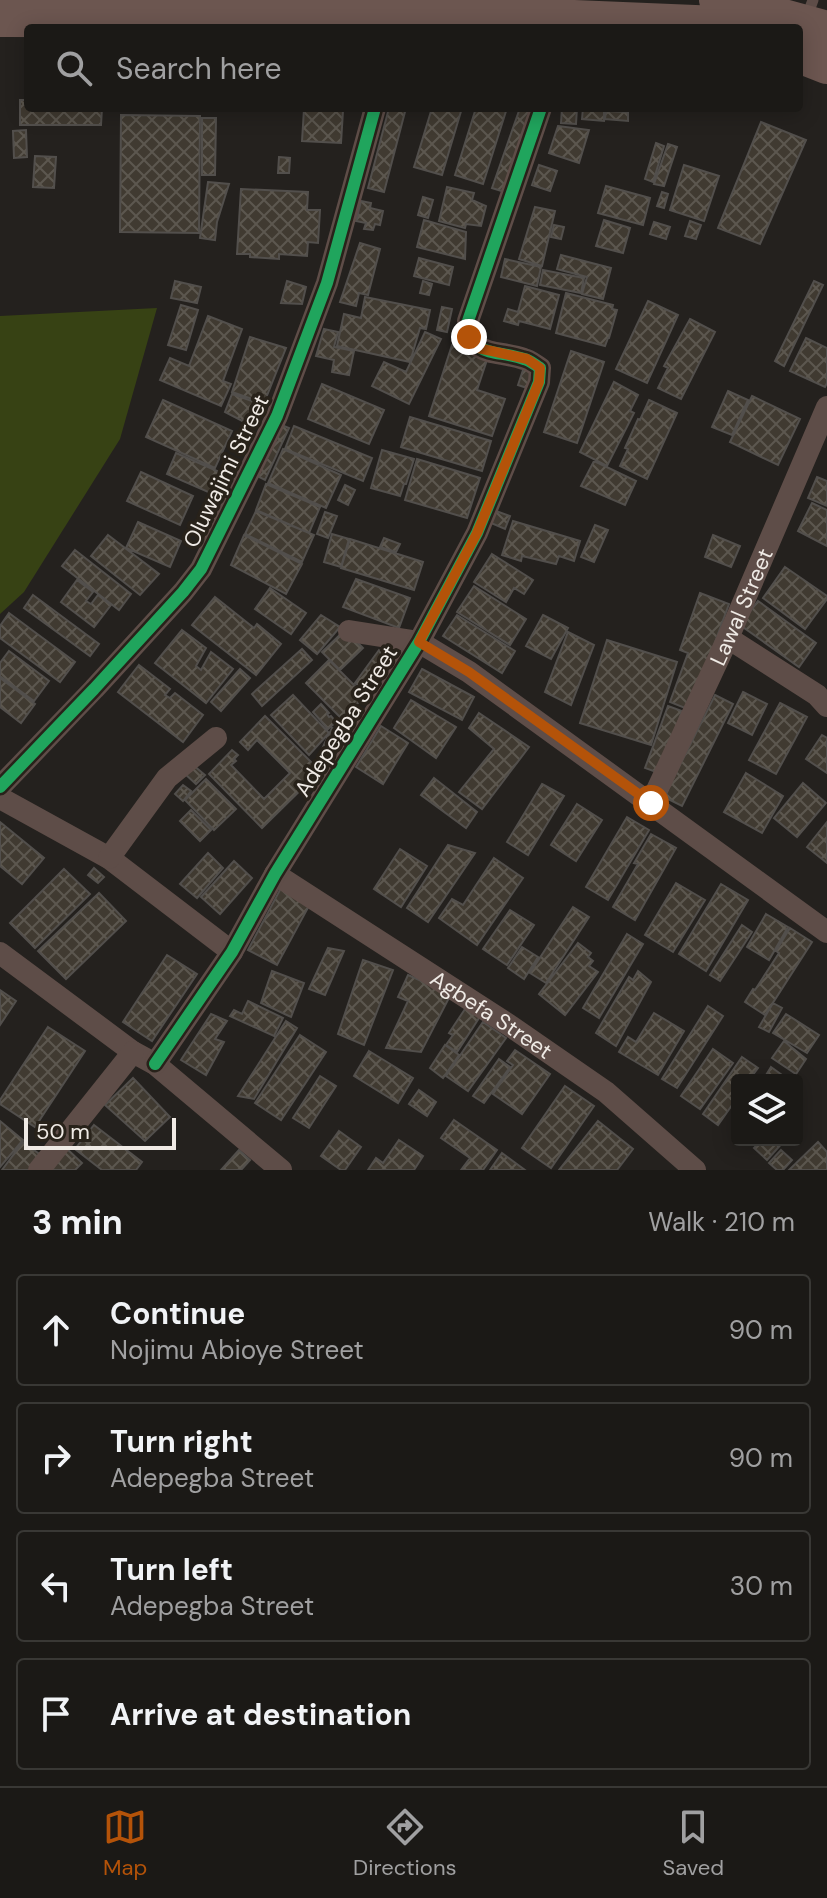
<!DOCTYPE html>
<meta charset="utf-8">
<style>
:root{--surface:#1b1916;--page:#24221f;--text:#f1f3f6;--muted:#a0a0a1;--line:#393835;--accent:#b45309}
body{margin:0;font-family:"DM Sans",sans-serif;background:var(--page);color:var(--text)}
.controls{position:absolute;right:24px;bottom:24px;display:grid;overflow:hidden;border-radius:8px;box-shadow:0 4px 20px #0003}
.controls button{width:72px;height:72px;display:grid;place-items:center;padding:0;border:0;border-bottom:2px solid var(--line);background:var(--surface);color:var(--text);font:40px sans-serif}
.scale{position:absolute;left:24px;bottom:20px;width:152px;box-sizing:border-box;padding-left:8px;border:4px solid #efeae5;border-top:0;font-size:22px;line-height:28px;white-space:nowrap;color:#efeae5;-webkit-text-stroke:6px #28221a;paint-order:stroke}
.stop{position:absolute;width:24px;height:24px;margin:-18px;border:6px solid #b45309;border-radius:50%;background:#fff}
.stop.end{background:#b45309;border-color:#fff;box-shadow:0 2px 8px #0008}
.list{margin:0;padding:0;list-style:none}
h2{display:flex;justify-content:space-between;align-items:center;height:104px;margin:0;padding:0 32px;font-size:34px}
h2 small{font-size:26px;font-weight:400;color:var(--muted)}
.list li{display:grid;grid-template-columns:52px 1fr auto;gap:24px;align-items:center;box-sizing:border-box;height:112px;margin:0 16px 16px;padding:0 16px;border:2px solid var(--line);border-radius:8px}
.list b{display:block;font-size:30px;white-space:nowrap}
.list p{margin:0;font-size:26px;white-space:nowrap;color:var(--muted)}
.list em{font-size:26px;font-style:normal;color:var(--muted)}
.icon{flex:none;width:44px;height:44px;fill:none;stroke:currentColor;stroke-width:2;stroke-linecap:round;stroke-linejoin:round}
.map{position:relative;flex:none;width:827px;height:1170px;overflow:hidden}
.search{position:absolute;background:var(--surface);box-shadow:0 4px 20px #0003;left:24px;right:24px;top:24px;height:88px;display:flex;align-items:center;gap:20px;box-sizing:border-box;padding:0 28px;border-radius:8px;color:var(--muted);font-size:30px}
.sheet{height:616px;background:var(--surface)}
nav{display:flex;justify-content:space-around;align-items:center;box-sizing:border-box;height:112px;border-top:2px solid var(--line);background:var(--surface);font-size:22px;color:var(--muted)}
nav a{display:grid;justify-items:center;gap:4px}
nav .on{color:var(--accent)}
.map>svg:first-child{display:block}
</style>
<div class="map">
<svg width="827" height="1170" viewBox="0 0 827 1170">
<defs>
<pattern id="building-cross-hatch" width="8" height="8" patternUnits="userSpaceOnUse" patternTransform="scale(2)"><rect width="8" height="8" fill="#403a31"/><path d="M0 0l8 8M0 8l8-8" fill="none" stroke="#5c574f"/></pattern>
</defs>
<rect width="100%" height="100%" fill="#24211e"/>
<path fill="#374214" d="M157 308 120 439 24 592 0 614V316Z"/>
<path fill="url(#building-cross-hatch)" stroke="#524f4c" stroke-width="2" d="M20 100H28V108H102L101 125H20Z
M389 108H406L384 192 368 188Z
M432 108H462L442 175 414 167Z
M476 108H507L483 184 455 175Z
M520 108H538L508 193 492 188Z
M562 108H577L576 124 561 123Z
M583 108 604 110V121L582 119Z
M304 109 343 111 341 143 302 141Z
M606 111 628 112V121L605 119Z
M121 115 200 116 199 233 120 232Z
M202 118H216L215 175H202Z
M761 122 806 140 760 244 718 228Z
M558 126 589 130 579 163 549 153Z
M26 130 27 157 14 158 13 131Z
M656 143 664 146 653 182 645 179Z
M668 144 677 147 664 186 654 184Z
M35 156 56 157 54 188 33 187Z
M279 157 290 158 289 173H278Z
M539 165 557 171 550 191 532 185Z
M684 165 719 176 704 221 670 210Z
M208 182 229 184 217 222 215 240 200 238Z
M606 186 650 198 643 225 598 213Z
M447 187 474 193 472 200 486 206 481 226 466 224 465 228 439 221Z
M241 189 308 192 307 210H320L318 243 308 242 307 256 279 254V259L250 257V254H237Z
M662 192 668 194 664 208 657 206Z
M423 197 433 200 428 218 418 215Z
M361 201 371 203 370 208 383 211 380 225 375 224 373 230 364 229 366 223 356 221Z
M535 207 555 211 542 266 519 259Z
M424 220 466 232 465 259 417 247Z
M604 220 630 228 623 253 596 246Z
M690 221 701 225 696 239 685 236Z
M654 222 670 227 666 239 650 234Z
M554 225 564 227 561 239 551 237Z
M360 243 380 249 368 295 359 293 356 306 340 302Z
M561 255 611 268 603 299 582 294 587 277 557 269Z
M419 258 453 267 449 285 414 276Z
M505 259 541 267 537 286 501 277Z
M543 270 584 278 581 293 540 285Z
M175 281 201 287 197 303 171 298Z
M287 281 306 287 302 304 281 303Z
M423 281 432 284 429 295 420 293Z
M814 281 823 285 784 366 775 361Z
M525 286 559 295 550 329 519 321 518 325 504 321 508 309 518 312Z
M566 293 613 305 612 309 617 310 609 338H608L605 346 556 333Z
M365 297 430 310 426 329 420 328 410 362 337 346 344 314 361 318Z
M648 301 678 315 647 383 616 369Z
M181 305 198 310 186 350 168 345Z
M442 307 452 309 447 332 437 330Z
M208 316 242 329 223 381 231 384 221 406 160 380 170 358 189 366Z
M690 319 715 332 681 399 658 388 668 368 664 366Z
M324 329 338 332 334 347 354 351 349 375 332 372 334 360 316 356Z
M425 332 441 339 409 404 372 386 384 362 406 372Z
M250 337 286 348 264 403 232 392Z
M806 338 827 348V383L825 387 790 371Z
M452 345 488 357 477 390 505 399 492 436 429 416Z
M571 351 604 362 577 443 544 432Z
M525 364 534 367 527 388 518 385Z
M614 382 638 395 630 411 634 413 607 466 580 452Z
M322 384 384 410 369 444 308 419Z
M728 391 748 400 732 435 712 427Z
M232 394 263 405 254 427 225 412Z
M752 396 800 419 778 465 730 442Z
M163 400 232 431 215 468 146 437Z
M649 400 677 413 647 479 620 466 628 449 625 448 638 419 640 420Z
M410 417 491 441 482 471 401 447Z
M279 424 289 428 265 480 255 475Z
M294 426 372 458 363 481 285 449Z
M283 449 341 475 326 508 268 483Z
M382 450 414 459 406 484H404L400 496 371 488Z
M176 453 224 474 215 495 167 474Z
M417 459 480 478 467 518 405 500Z
M594 461 636 481 625 505 581 486Z
M141 472 193 496 180 525 127 501Z
M817 477 827 481V506L808 498Z
M266 484 320 507 309 533 256 510Z
M345 485 355 490 348 505 338 500Z
M812 503 827 510V546L798 531Z
M256 511 314 535 302 562 245 534Z
M496 511 510 516 505 529 491 523Z
M325 512 337 516 328 538 317 534Z
M513 521 580 541 574 561 559 556 556 564 522 556 521 561 502 555Z
M138 522 181 541 170 567 126 548Z
M595 525 608 530 594 562 581 557Z
M332 534 349 539 341 567 324 562Z
M108 535 159 574 140 595 91 556Z
M244 535 302 564 286 594 231 565Z
M713 535 740 546 731 567 705 557Z
M384 538 400 544 396 552 380 547Z
M350 539 423 562 414 590 341 568Z
M75 550 131 594 119 610 62 566Z
M492 554 533 580 524 594 514 588 506 602 474 582Z
M785 567 827 596V599L805 629 763 598Z
M356 579 410 598 399 628 343 607Z
M77 580 93 592 86 601 91 604 98 595 111 605 94 627 61 602Z
M474 586 526 619 510 645 457 612Z
M270 588 306 613 291 634 255 609Z
M700 593 729 604 690 710 670 702 688 653 680 650Z
M33 595 99 644 90 656 24 608Z
M215 597 254 628 257 624 281 644 256 675 192 625Z
M758 601 816 643 799 667 740 625Z
M9 613 75 662 60 682 0 638V626Z
M321 615 340 627 317 654 300 640Z
M457 615 515 651 502 673 443 636Z
M543 615 568 628 551 659 526 646Z
M182 630 206 648 196 666 201 670 211 652 233 669 206 703 155 663Z
M345 630 363 648 340 670 322 652Z
M568 632 594 645 571 705 545 692Z
M607 640 677 662 651 745 580 723Z
M302 649 312 660 262 706 252 694Z
M379 650 393 659 368 693 355 683Z
M9 651 49 681 34 701 0 676V663Z
M329 660 365 696 342 719 306 683Z
M139 665 170 689 165 695 170 698 175 693 203 715 183 742 118 692Z
M240 669 250 678 221 711 211 702Z
M422 669 474 697 462 720 409 692Z
M0 678 35 704 21 723 0 707Z
M743 692 767 704 752 735 728 723Z
M293 695 329 733 309 755 271 715Z
M715 695 733 704 682 806 664 797Z
M411 700 456 727 436 758 394 728Z
M780 703 807 717 776 774 749 760Z
M321 704 329 713 327 714 329 717 331 716 336 722 328 729 313 712Z
M668 706 682 711 659 773 645 768Z
M479 713 529 747 482 809 459 792 494 749 469 728Z
M265 716 320 771 262 828 209 774 232 750 238 755 234 759 236 761 231 765 264 799 290 773 257 740 248 750 240 742Z
M381 726 408 743 383 784 356 767Z
M332 728 344 734 333 757 321 751Z
M822 735 827 738V773L806 759Z
M193 765 205 775 196 784 185 774Z
M746 773 783 796 762 833 724 812Z
M434 778 477 812 466 828 421 795Z
M206 779 236 809 214 830 185 800Z
M803 783 826 803 797 837 774 818Z
M542 784 564 796 528 855 507 842Z
M183 785 191 791 183 801 175 794Z
M577 804 602 820 576 861 551 845Z
M191 810 211 830 200 841 180 821Z
M627 817 649 830 608 900 586 887Z
M0 822 44 858 22 884 0 866Z
M827 822V863L807 847Z
M651 834 676 848 635 920 613 907 638 864 634 863Z
M448 845 475 853 428 922 407 908Z
M400 849 427 866 401 907 374 889Z
M208 853 223 868 197 898 180 884Z
M494 858 523 878 477 945 439 918 452 899 463 905Z
M234 861 252 878 220 914 201 897Z
M94 868 104 877 98 883 88 875Z
M64 869 90 894 35 948 10 923Z
M676 883 705 900 673 952 645 935Z
M721 884 748 900 706 971 679 954Z
M281 888 310 904 277 965 248 950Z
M99 893 126 921 66 979 38 951Z
M573 907 589 917 546 983 530 973Z
M510 910 534 925 507 965 483 949Z
M766 914 788 927 769 960 747 947Z
M742 925 752 932 720 981 710 975Z
M790 928 812 942 765 1015 745 1002 753 989 755 990 779 953 776 951Z
M627 934 643 944 599 1018 583 1008Z
M578 943 591 953 588 957 593 961 589 966 598 972 565 1015 539 994Z
M522 947 538 957 524 979 508 968Z
M328 948 344 951 325 995 309 989Z
M167 955 197 974 152 1041 123 1022Z
M363 960 393 970 364 1045 338 1034Z
M272 971 304 983 291 1017 261 1003Z
M638 971 651 982 616 1046 596 1033 629 977 633 980Z
M408 975 451 994 421 1052 386 1048 408 1001 398 997Z
M0 990 16 1001 0 1025Z
M248 1001 283 1018 274 1036 230 1016 234 1010 242 1014Z
M773 1003 782 1008 769 1032 759 1027Z
M467 1006 481 1015 457 1052 446 1045 453 1035 449 1033Z
M708 1006 723 1016 677 1088 662 1079Z
M654 1013 684 1031 658 1075 619 1052 628 1037 636 1042Z
M211 1014 227 1021 215 1039 224 1042 206 1075 181 1060Z
M786 1014 819 1035 807 1053 773 1033Z
M286 1021 297 1028 254 1099 238 1096Z
M483 1022 506 1038 468 1091 446 1076Z
M48 1027 85 1051 35 1127 0 1104V1100Z
M300 1035 326 1052 281 1120 255 1103Z
M784 1041 806 1059 796 1074 772 1058Z
M445 1045 459 1055 443 1078 430 1068Z
M713 1049 733 1063 700 1109 681 1096Z
M515 1050 550 1074 522 1114 493 1094 513 1065 507 1061Z
M369 1051 413 1078 398 1103 354 1076Z
M742 1057 758 1068 749 1080H737V1098L718 1125 703 1114Z
M499 1059 510 1067 484 1103 473 1096Z
M771 1067 789 1080H763Z
M320 1076 336 1086 309 1128 293 1118Z
M133 1078 170 1117 145 1141 105 1105Z
M565 1086 594 1106 551 1168 522 1148Z
M419 1090 436 1102 427 1116 409 1104Z
M454 1120 497 1150 483 1170H461L470 1158 441 1138Z
M0 1121 23 1140 0 1167Z
M598 1121 633 1149 617 1170H559Z
M94 1125 142 1162 136 1170H102L75 1149Z
M339 1131 361 1147 345 1170H341L321 1156Z
M399 1140 423 1156 414 1170H368L376 1158 383 1163Z
M762 1140H785L767 1160 754 1148Z
M23 1142 42 1156 31 1170H2Z
M818 1142 827 1152V1170H789Z
M66 1148 82 1163 75 1170H52Z
M239 1150 250 1160 241 1170H221Z
M781 1150 792 1160 783 1170H777L769 1163Z
M502 1153 525 1170H490Z"/>
<g fill="none" stroke-linecap="round" stroke-linejoin="round">
<path stroke="#5e4d48" stroke-width="11" d="M806 19 813 0"/>
<g stroke="#5e4d48" stroke-width="22">
<path d="M349 631 419 642 469 672 827 932"/>
<path d="M728 638 817 695 827 706"/>
<path d="M0 787 94 689 183 592 201 569 277 416 327 283 375 108"/>
<path d="M0 798 109 858 232 952"/>
<path id="s1" d="M651 803 728 638 827 407"/>
<path d="M109 858 167 778 216 738"/>
<path id="s2" d="M275 874 509 1025 606 1092 695 1170"/>
<path d="M0 953 133 1052 155 1064 281 1170"/>
<path d="M155 1064 232 952 275 874 419 642 477 533 539 382 540 368C535 365 530 360 524 359 495 349 471 359 468 321L541 108"/>
<path d="M39 1170 133 1052"/>
</g>
<path stroke="#6c5650" stroke-width="38" d="M718 0 827 30
M0 18 574 19 719 25 726 28
M799 54 827 65"/>
<defs>
<path id="cycleway" d="M0 787 94 689 183 592 201 569 277 416 327 283 375 108
M155 1064 232 952 275 874 419 642 477 533 539 382 540 368C535 365 530 360 524 359 495 349 471 359 468 321L541 108"/>
</defs>
<use href="#cycleway" stroke="#28221a" stroke-width="17"/>
<use href="#cycleway" stroke="#20a55d" stroke-width="12"/>
</g>
<g fill="none" stroke-linecap="round" stroke-linejoin="round">
<path stroke="#b45309" stroke-width="10" d="M469 337 478 348 527 359 540 368 539 382 477 533 419 642 469 672 651 803"/>
</g>
<g text-anchor="middle" dominant-baseline="central" stroke-width="7" stroke-linejoin="round" paint-order="stroke">
<g font-size="22" fill="#efeae5" stroke="#28221a">
<text transform="translate(226 471) rotate(-64)">Oluwajimi Street</text>
<text stroke="none"><textPath href="#s1" startOffset="216">Lawal Street</textPath></text>
<text transform="translate(346 721) rotate(-58)">Adepegba Street</text>
<text stroke="none"><textPath href="#s2" startOffset="258">Agbefa Street</textPath></text>
</g>
</g>
</svg>
<div class="controls">
<button><svg class="icon" aria-label="layers" viewBox="0 0 24 24"><path d="M12 4l9 5-9 5-9-5zM3 14l9 5 9-5"/></svg></button>
</div>
<div class="scale">50 m</div>
<div class="stop" style="left:651px;top:803px"></div>
<div class="stop end" style="left:469px;top:337px"></div>
<div class="search"><svg class="icon" aria-label="search" viewBox="0 0 24 24"><circle cx="10" cy="10" r="6"/><path d="M15 15l6 6"/></svg>Search here</div>
</div>
<section class="sheet">
<h2>3 min<small>Walk · 210 m</small></h2>
<ul class="list">
<li><svg class="icon" aria-label="ahead" viewBox="0 0 24 24"><path d="M12 20V5M6 11l6-6 6 6"/></svg><div><b>Continue</b><p>Nojimu Abioye Street</p></div><em>90 m</em></li>
<li><svg class="icon" aria-label="right" viewBox="0 0 24 24"><path d="M7 20v-9h11M14 6l5 5-5 5"/></svg><div><b>Turn right</b><p>Adepegba Street</p></div><em>90 m</em></li>
<li><svg class="icon" aria-label="left" viewBox="0 0 24 24"><path d="M17 20v-9H6M10 6l-5 5 5 5"/></svg><div><b>Turn left</b><p>Adepegba Street</p></div><em>30 m</em></li>
<li><svg class="icon" aria-label="arrive" viewBox="0 0 24 24"><path d="M6 21V4h12l-3 4 3 4H6"/></svg><div><b>Arrive at destination</b></div></li>
</ul>
</section>
<nav>
<a class="on"><svg class="icon" aria-label="map" viewBox="0 0 24 24"><path d="M3 6l6-2 6 2 6-2v14l-6 2-6-2-6 2zM9 4v14M15 6v14"/></svg>Map</a>
<a><svg class="icon" aria-label="directions" viewBox="0 0 24 24"><path d="M12 3l9 9-9 9-9-9zM9 14v-3h6M13 9l2 2-2 2"/></svg>Directions</a>
<a><svg class="icon" aria-label="saved" viewBox="0 0 24 24"><path d="M7 4h10v16l-5-4-5 4z"/></svg>Saved</a>
</nav>
